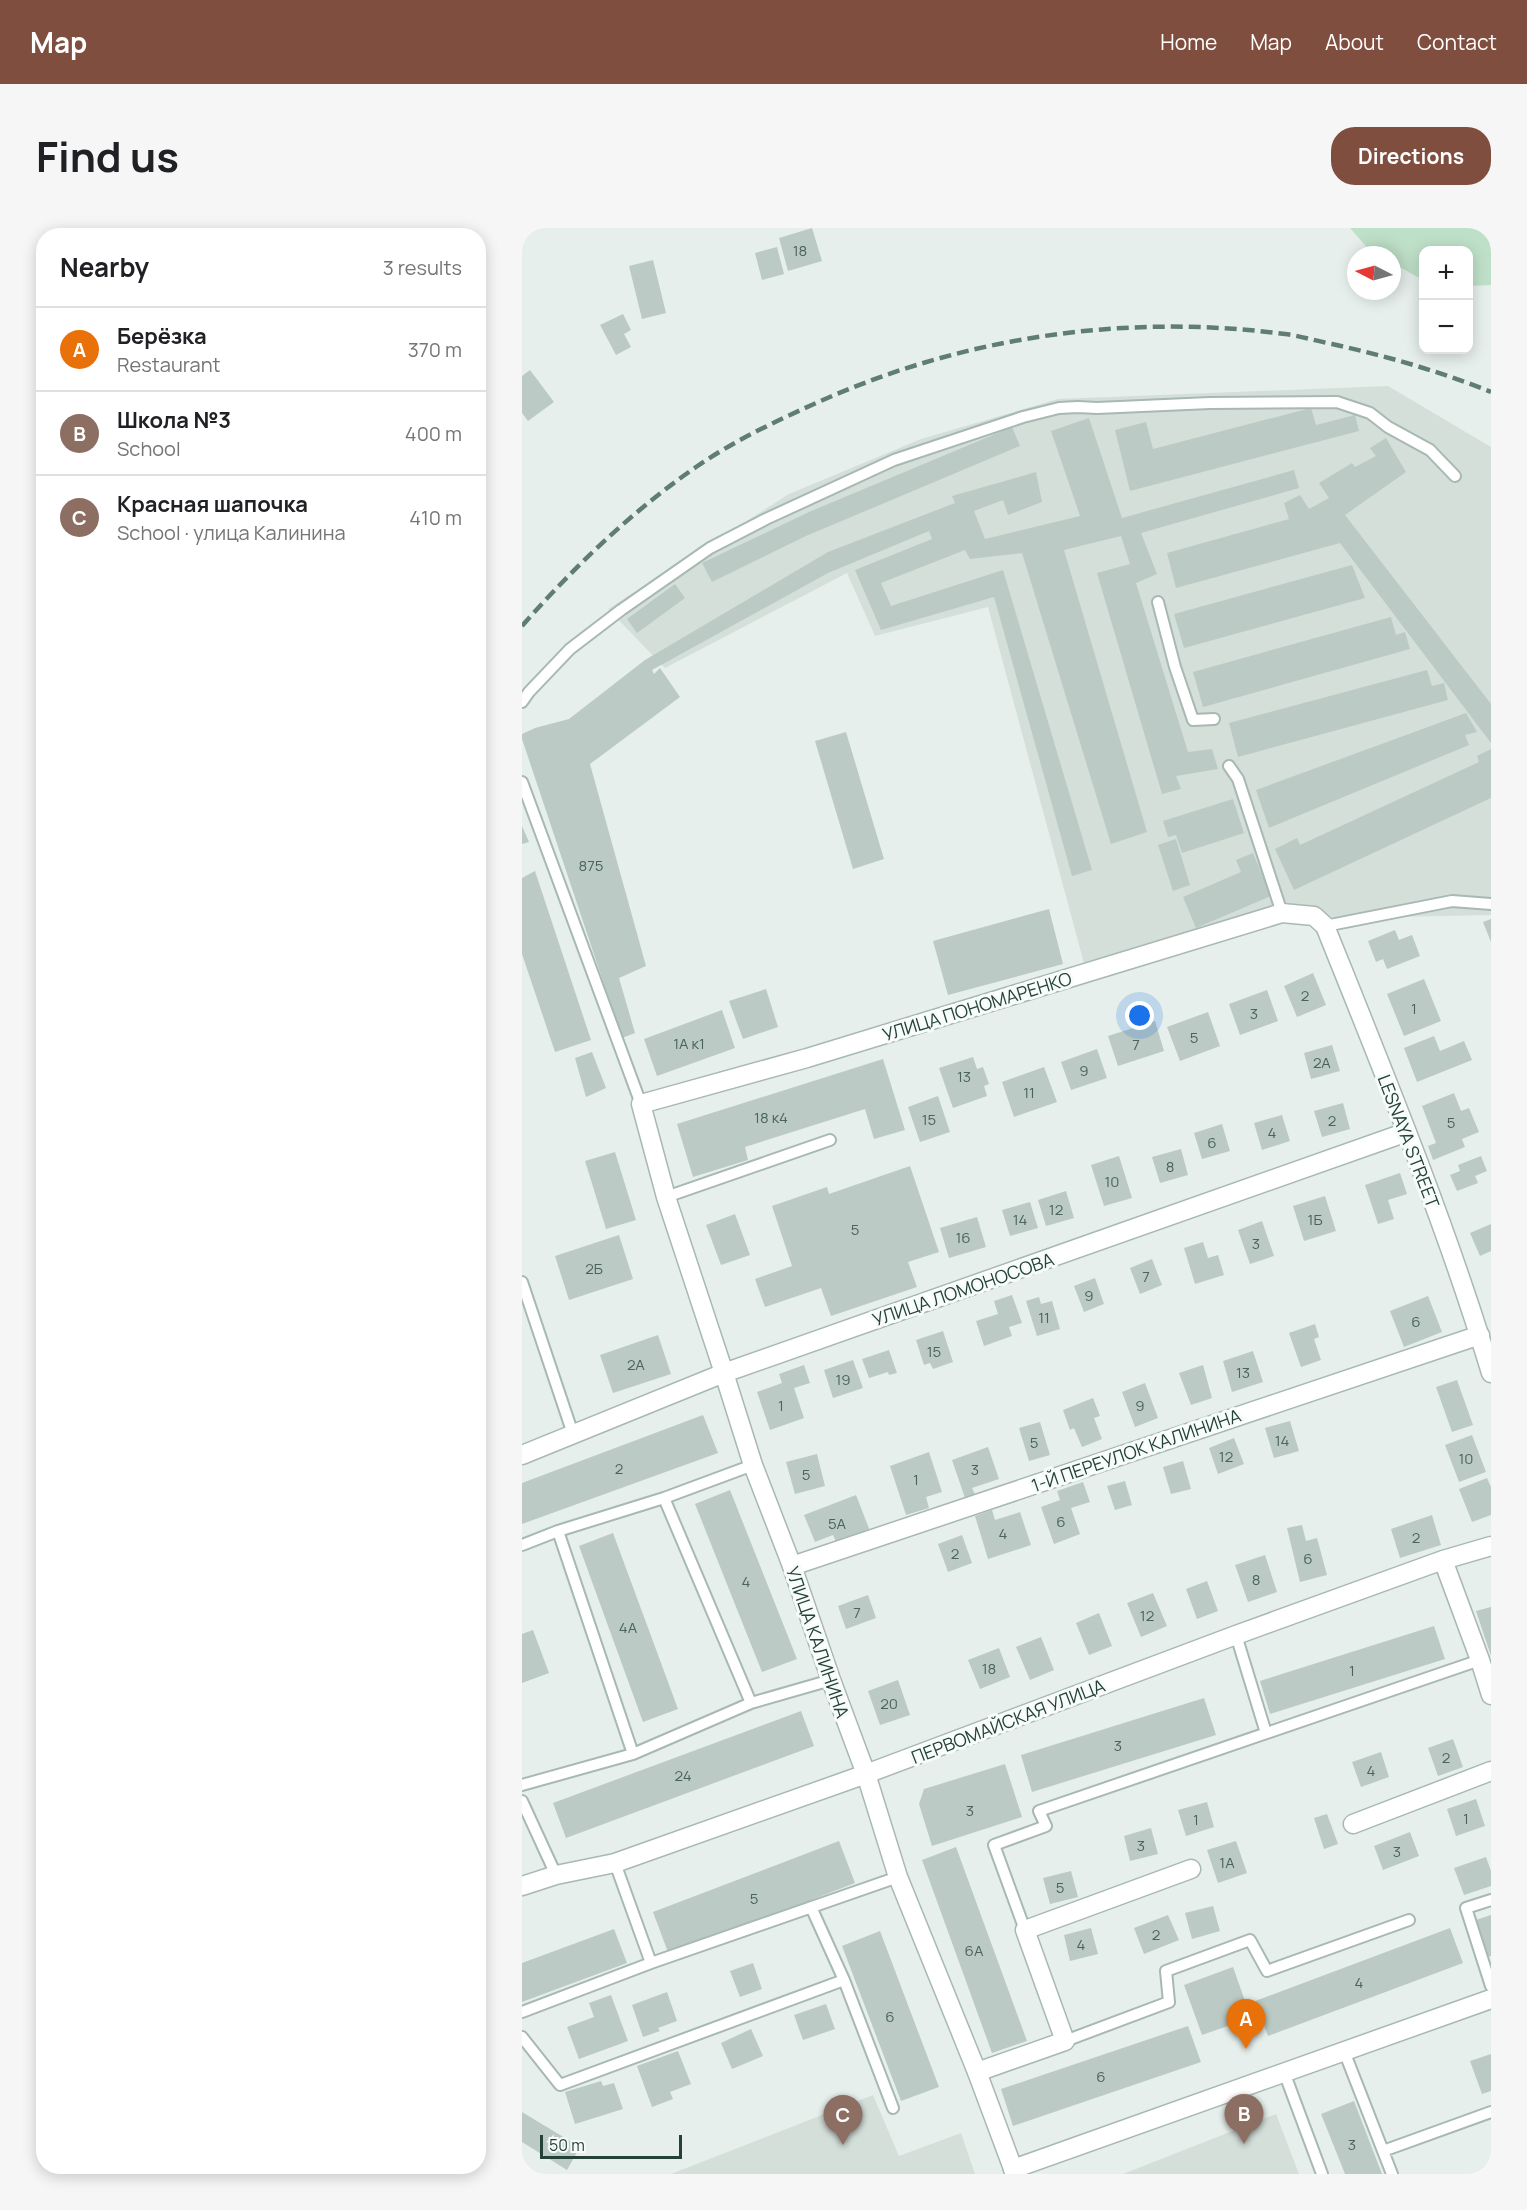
<!DOCTYPE html>
<meta charset="utf-8">
<style>
:root{--surface:#fff;--page:#f6f6f6;--text:#202124;--muted:#757577;--line:#e0e0e0;--accent:#7f4e3f}
body{margin:0;font-family:Manrope,sans-serif;background:var(--page);color:var(--text)}
.controls{position:absolute;right:18px;top:18px;display:grid;overflow:hidden;border-radius:12px;box-shadow:0 3px 15px #0003}
.controls button{width:54px;height:54px;display:grid;place-items:center;padding:0;border:0;border-bottom:2px solid var(--line);background:var(--surface);color:var(--text);font:30px sans-serif}
.compass{position:absolute;left:825px;top:18px;width:54px;height:54px;border-radius:50%;background:var(--surface);box-shadow:0 3px 15px #0003;rotate:276deg}
.scale{position:absolute;left:18px;bottom:15px;width:142px;box-sizing:border-box;padding-left:6px;border:3px solid #24423a;border-top:0;font-size:16px;line-height:21px;white-space:nowrap;color:#24423a;-webkit-text-stroke:4px #f7fbf9;paint-order:stroke}
.you{position:absolute;left:618px;top:788px;width:21px;height:21px;margin:-15px;border:4px solid #fff;border-radius:50%;background:#1a73e8;box-shadow:0 0 0 9px #1a73e833}
.badge{display:grid;place-items:center;width:39px;height:39px;border-radius:50%;background:var(--accent);color:#fff;font-size:20px;font-weight:700}
.pin{position:absolute;translate:-50% -50px;filter:drop-shadow(0 2px 3px #0008)}
.pin::after{content:'';position:absolute;top:32px;width:21px;height:18px;background:inherit;clip-path:polygon(0 0,100% 0,50% 100%)}
.list{margin:0;padding:0;list-style:none}
h2{display:flex;justify-content:space-between;align-items:center;height:78px;margin:0;padding:0 24px;font-size:26px}
h2 small{font-size:20px;font-weight:400;color:var(--muted)}
.list li{display:grid;grid-template-columns:39px 1fr auto;gap:18px;align-items:center;box-sizing:border-box;height:84px;padding:0 24px;border-top:2px solid var(--line)}
.list b{display:block;font-size:22px;white-space:nowrap}
.list p{margin:0;font-size:20px;white-space:nowrap;color:var(--muted)}
.list em{font-size:20px;font-style:normal;color:var(--muted)}
.map{position:relative;flex:none;width:969px;height:1946px;overflow:hidden;border-radius:24px}
header{display:flex;align-items:center;gap:36px;box-sizing:border-box;height:84px;padding:0 30px;background:var(--accent);color:#fff}
header strong{font-size:28px}
nav{display:flex;gap:33px;margin-inline-start:auto;font-size:21px}
.intro{display:flex;align-items:center;justify-content:space-between;box-sizing:border-box;height:144px;padding:0 36px}
h1{margin:0;font-size:42px}
.button{padding:15px 27px;border-radius:24px;background:var(--accent);color:#fff;font-size:21px;font-weight:700}
main{display:flex;gap:36px;padding:0 36px}
aside{flex:1;background:var(--surface);border-radius:24px;box-shadow:0 3px 15px #0003}
.map>svg:first-child{display:block}
</style>
<header>
<strong>Map</strong>
<nav><a>Home</a><a>Map</a><a>About</a><a>Contact</a></nav>
</header>
<div class="intro"><h1>Find us</h1><a class="button">Directions</a></div>
<main>
<aside>
<h2>Nearby<small>3 results</small></h2>
<ul class="list">
<li><span class="badge" style="background:#e8710a">A</span><div><b>Берёзка</b><p>Restaurant</p></div><em>370 m</em></li>
<li><span class="badge" style="background:#8d6e63">B</span><div><b>Школа №3</b><p>School</p></div><em>400 m</em></li>
<li><span class="badge" style="background:#8d6e63">C</span><div><b>Красная шапочка</b><p>School · улица Калинина</p></div><em>410 m</em></li>
</ul>
</aside>
<div class="map">
<svg width="969" height="1946" viewBox="0 0 969 1946">
<rect width="100%" height="100%" fill="#e6efeb"/>
<path fill="#d4dfda" d="M866 158 969 219V687L821 690 755 684 563 739 466 379 353 408 325 345 143 440 86 381 267 266 399 211 536 171Z
M351 1867 377 1928 439 1905 453 1946H149Z
M754 1886 777 1946H601Z"/>
<path fill="#bfe0c8" d="M828 0H969V57L947 58 946 22H902L901 52 870 35V27H854L849 24Z"/>
<path fill="#bbcac4" d="M290 0 300 33 266 43 257 10Z
M255 19 262 46 240 52 233 25Z
M131 32 144 85 120 91 107 38Z
M101 86 109 102 102 106 109 119 94 127 78 97Z
M8 142 32 174 6 193 0 185V148Z
M789 180 794 197 833 187 837 203 608 263 593 202 624 194 631 221Z
M567 190 600 290 772 242 777 260 619 305 635 346 614 355 666 524 690 521 696 541 654 548 659 561 640 566 575 345 608 336 599 308 542 322 625 604 589 616 500 325 448 331 443 322 359 355 369 378 481 342 570 642 550 648 472 369 359 402 333 342 410 311 407 303 306 345 130 442 132 446 138 440 158 469 68 536 124 738 97 750 113 805 100 810 0 511V506L13 500 47 491 123 432 306 324 433 275 430 268 514 244 520 274 486 287 481 272 452 283 463 311 558 288 529 203Z
M490 199 498 218 284 308 190 354 180 335 287 284Z
M864 210 884 244 823 287 969 476V515L818 315 654 360 645 325 767 291 762 275 778 267 787 281 807 270 797 255 830 235 833 239 854 228 848 220Z
M830 337 843 370 662 420 652 386Z
M153 356 163 370 115 405 105 391Z
M869 389 874 407 883 404 888 421 681 479 671 444Z
M905 442 910 458 922 455 926 472 716 529 707 495Z
M944 485 955 504 943 507 947 517 747 600 734 562Z
M324 504 362 631 331 641 293 513Z
M969 521V570L772 662 753 621 775 610 778 617 957 534 955 528Z
M711 571 722 605 660 625 654 607 646 609 641 593Z
M0 598 7 614 0 616Z
M654 611 668 657 651 663 636 617Z
M731 625 749 668 674 700 661 669 719 644 714 632Z
M13 643 69 812 33 824 0 726V650Z
M527 681 541 736 426 767 411 713Z
M969 691V714L961 694Z
M873 702 877 712 890 707 898 728 865 741 861 731 854 734 846 713Z
M791 745 804 777 775 789 762 758Z
M902 751 919 793 882 808 865 766Z
M244 761 256 799 221 811 207 773Z
M745 762 756 793 718 807 707 776Z
M200 782 213 820 135 848 122 811Z
M686 784 698 818 658 833 645 799Z
M633 793 642 823 596 838 586 808Z
M912 808 918 823 942 813 950 832 895 854 882 820Z
M810 817 818 843 789 851 782 825Z
M575 821 585 850 549 862 539 834Z
M70 824 84 860 64 869 53 830Z
M451 829 455 841 461 839 467 856 462 858 465 868 431 880 417 840Z
M361 831 383 902 352 911 343 881 223 919 226 932 171 949 155 896Z
M522 839 535 874 492 889 480 854Z
M932 865 939 883 947 880 957 904 940 911 943 919 911 932 906 918 914 915 900 878Z
M416 868 428 904 398 914 386 879Z
M821 875 828 901 800 909 792 883Z
M760 887 768 913 740 922 732 895Z
M700 896 708 923 680 931 672 905Z
M659 921 666 947 638 955 630 929Z
M93 924 114 992 84 1001 63 933Z
M597 928 610 970 582 978 569 937Z
M959 928 965 943 953 948 956 955 935 963 928 947 938 943 936 937Z
M388 938 417 1024 386 1034 395 1059 309 1088 299 1060 243 1079 233 1051 270 1038 250 978 305 959 307 966Z
M878 945 885 966 866 972 872 991 856 996 843 957Z
M544 963 552 990 524 998 516 972Z
M803 968 814 1003 782 1013 771 978Z
M508 974 516 1000 488 1008 480 982Z
M213 986 228 1027 199 1037 184 997Z
M455 989 464 1019 427 1030 418 1000Z
M740 993 752 1028 728 1036 716 1002Z
M969 996V1023L958 1028 948 1005Z
M97 1007 111 1051 47 1072 33 1028Z
M681 1014 686 1030 696 1027 702 1047 673 1056 662 1020Z
M630 1031 640 1057 618 1066 608 1040Z
M573 1050 582 1076 562 1084 552 1058Z
M490 1067 500 1095 487 1099 490 1108 462 1118 454 1093 476 1086 472 1073Z
M906 1068 920 1104 882 1119 868 1083Z
M517 1069 519 1076 530 1073 538 1101 515 1108 504 1073Z
M793 1096 797 1109 792 1111 799 1132 779 1139 767 1105Z
M421 1103 431 1134 411 1141 408 1135 402 1137 394 1112Z
M136 1107 149 1146 91 1165 78 1127Z
M367 1122 375 1145 367 1147 366 1144 347 1150 340 1131Z
M731 1123 741 1154 710 1164 701 1133Z
M331 1132 341 1160 311 1170 302 1142Z
M282 1137 288 1155 272 1160 282 1190 248 1202 235 1164 260 1155 257 1146Z
M681 1137 690 1170 669 1177 657 1145Z
M935 1152 951 1197 930 1204 914 1159Z
M623 1155 636 1190 613 1199 600 1164Z
M571 1170 578 1188 572 1190 580 1211 560 1219 552 1200 548 1202 541 1182Z
M181 1187 196 1225 0 1296V1255Z
M768 1193 777 1223 752 1230 743 1200Z
M518 1194 528 1227 507 1233 497 1200Z
M950 1207 964 1244 937 1254 923 1217Z
M712 1210 722 1236 696 1246 687 1220Z
M466 1219 477 1251 450 1260 453 1266 443 1270 430 1232Z
M407 1224 420 1264 404 1269 407 1280 384 1287 368 1238Z
M295 1226 303 1258 273 1266 264 1234Z
M661 1233 669 1261 649 1266 641 1239Z
M965 1250 969 1259V1287L950 1294 937 1261Z
M603 1253 610 1277 593 1282 585 1258Z
M561 1254 568 1274 549 1280 558 1306 532 1316 519 1279 538 1272 535 1263Z
M208 1262 275 1431 240 1444 173 1276Z
M334 1267 348 1303 315 1316 311 1307 293 1314 282 1287Z
M470 1282 473 1292 498 1284 509 1317 466 1331 453 1288Z
M910 1287 919 1317 878 1330 869 1301Z
M780 1297 784 1313 795 1310 805 1347 778 1354 765 1300Z
M91 1305 156 1481 121 1494 57 1318Z
M440 1307 450 1335 426 1344 416 1316Z
M743 1327 755 1364 726 1374 713 1337Z
M685 1353 696 1383 675 1391 664 1361Z
M631 1365 645 1398 619 1409 605 1375Z
M346 1367 354 1390 324 1401 316 1378Z
M969 1379V1428L954 1383Z
M577 1385 590 1418 567 1427 554 1395Z
M912 1398 923 1431 748 1486 738 1453Z
M11 1402 27 1445 0 1455V1406Z
M519 1409 532 1442 508 1452 494 1419Z
M477 1420 488 1449 458 1461 446 1432Z
M376 1452 388 1487 358 1497 346 1463Z
M682 1470 694 1507 510 1564 499 1527Z
M279 1483 292 1518 44 1610 31 1575Z
M931 1511 941 1539 916 1548 906 1520Z
M859 1524 867 1549 839 1559 830 1534Z
M483 1536 500 1589 410 1618 397 1576 402 1561Z
M954 1571 963 1598 934 1608 925 1581Z
M685 1574 692 1599 664 1608 656 1582Z
M805 1586 816 1616 802 1621 792 1590Z
M629 1600 636 1626 608 1633 602 1608Z
M888 1604 897 1628 861 1642 852 1618Z
M317 1613 333 1655 147 1727 131 1684Z
M714 1613 725 1645 696 1655 685 1622Z
M434 1619 505 1813 470 1825 400 1632Z
M964 1629 969 1643V1658L942 1667 932 1640Z
M549 1643 556 1669 528 1676 521 1650Z
M691 1678 698 1703 670 1711 663 1685Z
M646 1687 657 1712 622 1726 612 1700Z
M969 1687V1728L962 1730 951 1693Z
M569 1700 576 1726 548 1733 542 1707Z
M928 1700 941 1735 746 1808 733 1773Z
M92 1701 105 1735 0 1774V1735Z
M358 1703 417 1859 379 1873 320 1718Z
M231 1735 240 1761 218 1769 208 1743Z
M711 1739 729 1790 680 1807 662 1757Z
M145 1764 155 1793 136 1800 138 1803 121 1809 110 1777Z
M89 1767 106 1813 57 1831 45 1799 72 1789 67 1775Z
M304 1776 313 1801 281 1812 272 1787Z
M666 1798 679 1834 491 1898 479 1861Z
M229 1801 241 1828 210 1841 199 1815Z
M156 1823 169 1856 148 1864 151 1871 130 1879 115 1838Z
M969 1826V1863L960 1866 948 1833Z
M79 1853 81 1858 92 1855 101 1881 53 1896 43 1864Z
M832 1873 860 1946H823L799 1886Z
M0 1884 58 1919 45 1942 0 1914Z"/>
<g fill="none" stroke-linecap="round" stroke-linejoin="round">
<defs>
<path id="service" d="M636 374 653 439 671 492 692 491
M0 474 7 464 48 421 99 382 188 320 244 291 372 232 501 189 537 180 556 179 575 180 688 175 815 174 848 185 866 199 908 222 933 248
M707 538 716 551 760 685
M0 554 119 876
M803 698 930 673 969 676
M144 969 308 912
M0 1054 51 1206
M142 1270 229 1475
M36 1303 111 1526
M0 1317 36 1303 142 1270 231 1237
M714 1407 744 1505
M0 1557 111 1526 229 1475 309 1452
M0 1573 34 1647
M93 1635 129 1735
M969 1672 944 1680 969 1758
M289 1679 322 1752 371 1880
M503 1702 472 1617 524 1598 517 1583 958 1432
M0 1784 129 1735 376 1649
M0 1809 38 1857 322 1752
M543 1813 647 1774 644 1743 728 1712 745 1743 887 1692
M822 1823 870 1946
M762 1844 800 1946
M861 1923 969 1884"/>
<path id="minor" d="M885 904 202 1145 144 969 119 876 285 830 760 685 792 688 803 698C862 845 923 993 969 1145
M921 1332 958 1432 969 1467
M270 1338 958 1107
M344 1546 714 1407 921 1332 969 1318
M831 1596 969 1543
M455 1844 543 1813 503 1702 669 1641
M491 1941 969 1771"/>
<path id="tertiary" d="M0 1227 202 1145 231 1237 270 1338 309 1452 344 1546 376 1649 455 1844 493 1946
M0 1658 34 1647 93 1635 344 1546"/>
</defs>
<use href="#service" stroke="#a8b8b2" stroke-width="14"/>
<use href="#minor" stroke="#a8b8b2" stroke-width="21"/>
<use href="#tertiary" stroke="#a8b8b2" stroke-width="21"/>
<use href="#service" stroke="#fff" stroke-width="10"/>
<use href="#minor" stroke="#fff" stroke-width="18"/>
<use href="#tertiary" stroke="#fff" stroke-width="18"/>
<path stroke="#5f7d75" stroke-width="4.5" stroke-dasharray="12 6" stroke-linecap="butt" d="M0 398C52 339 109 284 174 239 210 214 252 194 292 176 439 109 602 85 763 106 779 108 794 113 810 116 864 128 917 143 969 164"/>
</g>
<g text-anchor="middle" dominant-baseline="central" stroke-width="6" stroke-linejoin="round" paint-order="stroke">
<g font-size="15" fill="#4a645c">
<text x="278" y="22">18</text>
<text x="69" y="637">875</text>
<text x="783" y="767">2</text>
<text x="892" y="780">1</text>
<text x="732" y="785">3</text>
<text x="672" y="809">5</text>
<text x="167" y="815">1А к1</text>
<text x="614" y="816">7</text>
<text x="800" y="834">2А</text>
<text x="562" y="842">9</text>
<text x="442" y="848">13</text>
<text x="507" y="864">11</text>
<text x="249" y="889">18 к4</text>
<text x="407" y="891">15</text>
<text x="810" y="892">2</text>
<text x="929" y="894">5</text>
<text x="750" y="904">4</text>
<text x="690" y="914">6</text>
<text x="648" y="938">8</text>
<text x="590" y="953">10</text>
<text x="534" y="981">12</text>
<text x="498" y="991">14</text>
<text x="793" y="991">1Б</text>
<text x="333" y="1001">5</text>
<text x="441" y="1009">16</text>
<text x="734" y="1015">3</text>
<text x="72" y="1040">2Б</text>
<text x="624" y="1048">7</text>
<text x="567" y="1067">9</text>
<text x="522" y="1089">11</text>
<text x="894" y="1093">6</text>
<text x="412" y="1123">15</text>
<text x="114" y="1136">2А</text>
<text x="721" y="1144">13</text>
<text x="321" y="1151">19</text>
<text x="259" y="1177">1</text>
<text x="618" y="1177">9</text>
<text x="760" y="1212">14</text>
<text x="512" y="1214">5</text>
<text x="704" y="1228">12</text>
<text x="944" y="1230">10</text>
<text x="97" y="1240">2</text>
<text x="453" y="1241">3</text>
<text x="284" y="1246">5</text>
<text x="394" y="1251">1</text>
<text x="539" y="1293">6</text>
<text x="315" y="1295">5А</text>
<text x="481" y="1305">4</text>
<text x="894" y="1309">2</text>
<text x="433" y="1325">2</text>
<text x="786" y="1330">6</text>
<text x="734" y="1351">8</text>
<text x="224" y="1353">4</text>
<text x="335" y="1384">7</text>
<text x="625" y="1387">12</text>
<text x="106" y="1399">4А</text>
<text x="467" y="1440">18</text>
<text x="830" y="1442">1</text>
<text x="367" y="1475">20</text>
<text x="596" y="1517">3</text>
<text x="924" y="1529">2</text>
<text x="849" y="1542">4</text>
<text x="161" y="1547">24</text>
<text x="448" y="1582">3</text>
<text x="944" y="1590">1</text>
<text x="674" y="1591">1</text>
<text x="619" y="1617">3</text>
<text x="875" y="1623">3</text>
<text x="705" y="1634">1А</text>
<text x="538" y="1659">5</text>
<text x="232" y="1670">5</text>
<text x="634" y="1706">2</text>
<text x="559" y="1716">4</text>
<text x="452" y="1722">6А</text>
<text x="837" y="1754">4</text>
<text x="368" y="1788">6</text>
<text x="579" y="1848">6</text>
<text x="830" y="1916">3</text>
</g>
<g font-size="18" fill="#24423a" stroke="#f7fbf9">
<text transform="translate(455 778) rotate(-17)">УЛИЦА ПОНОМАРЕНКО</text>
<text transform="translate(887 913) rotate(69)">LESNAYA STREET</text>
<text transform="translate(441 1061) rotate(-19)">УЛИЦА ЛОМОНОСОВА</text>
<text transform="translate(614 1222) rotate(-19)">1-Й ПЕРЕУЛОК КАЛИНИНА</text>
<text transform="translate(296 1414) rotate(71)">УЛИЦА КАЛИНИНА</text>
<text transform="translate(486 1493) rotate(-21)">ПЕРВОМАЙСКАЯ УЛИЦА</text>
</g>
</g>
</svg>
<div class="controls">
<button>+</button>
<button>−</button>
</div>
<svg class="compass" viewBox="-18 -18 36 36"><path d="M0-13l5 13h-10z" fill="#e53935"/><path d="M0 13l5-13h-10z" fill="#757577"/></svg>
<div class="scale">50 m</div>
<div class="you"></div>
<div class="pin badge" style="left:724px;top:1821px;background:#e8710a">A</div>
<div class="pin badge" style="left:722px;top:1916px;background:#8d6e63">B</div>
<div class="pin badge" style="left:321px;top:1917px;background:#8d6e63">C</div>
</div>
</main>
